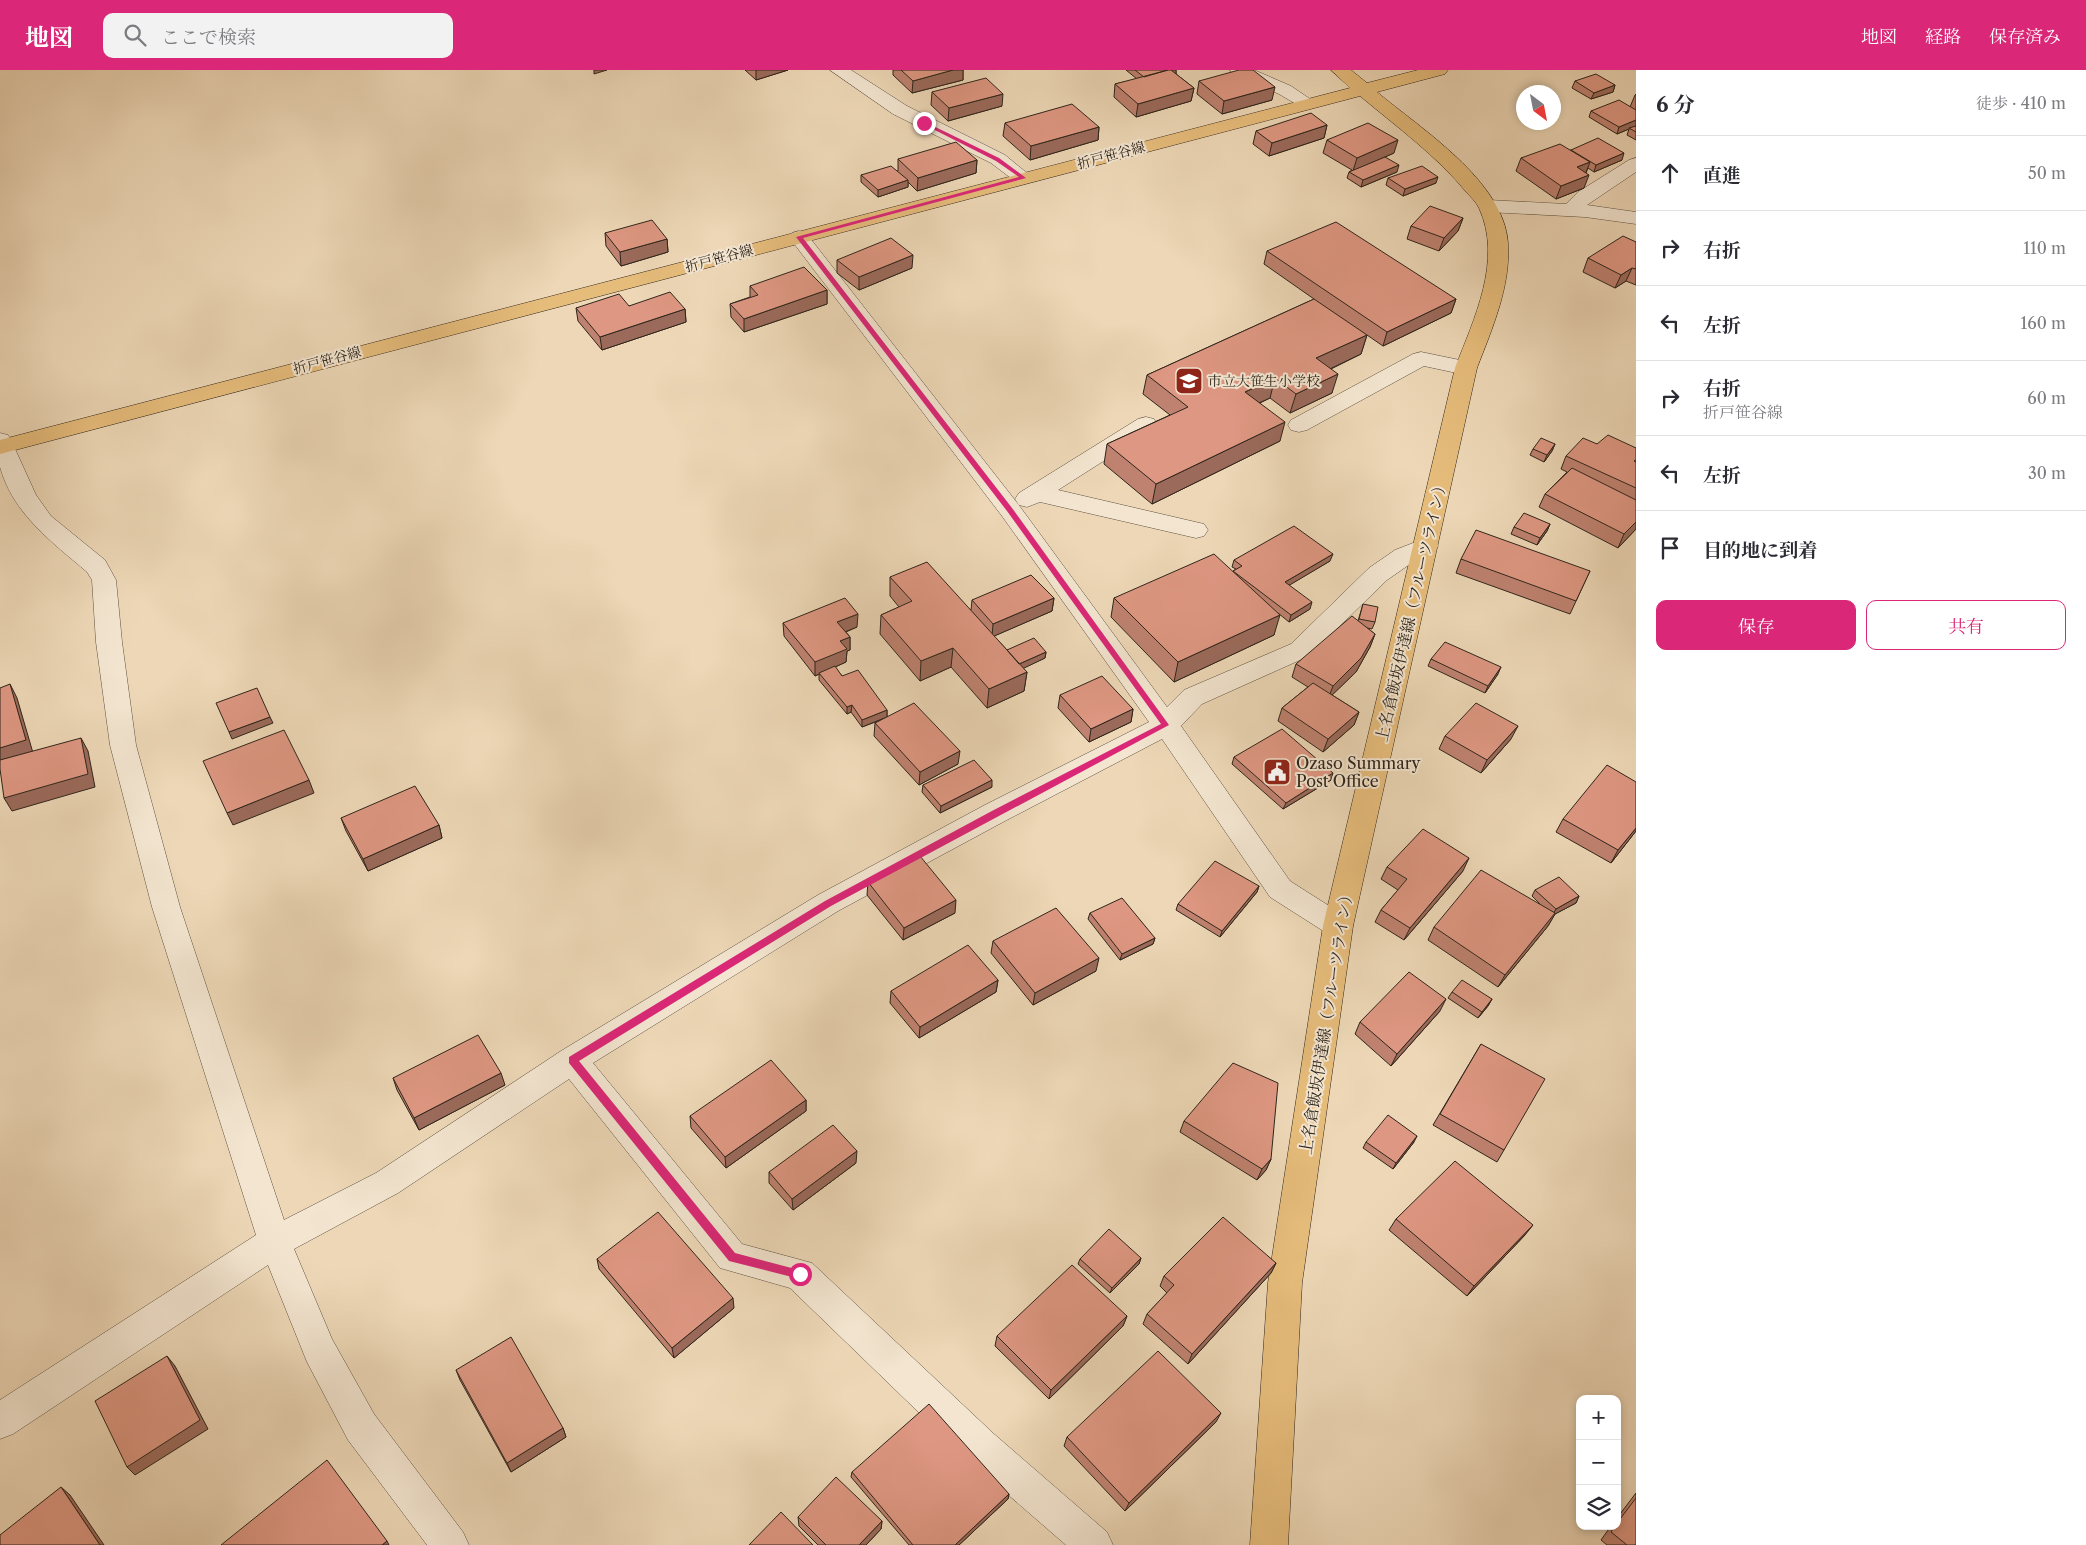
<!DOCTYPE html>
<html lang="ja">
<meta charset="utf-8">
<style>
:root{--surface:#fff;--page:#f2f2f3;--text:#2b2b33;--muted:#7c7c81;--line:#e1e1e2;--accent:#db2777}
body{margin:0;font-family:"Libre Caslon Text","Noto Serif JP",serif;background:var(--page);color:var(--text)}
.controls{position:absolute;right:15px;bottom:15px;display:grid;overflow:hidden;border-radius:10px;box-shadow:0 2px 8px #0003}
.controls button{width:45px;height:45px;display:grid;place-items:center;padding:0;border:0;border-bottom:1px solid var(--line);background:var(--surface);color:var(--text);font:25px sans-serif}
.compass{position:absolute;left:1516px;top:15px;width:45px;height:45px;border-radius:50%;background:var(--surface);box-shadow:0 2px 8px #0003;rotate:148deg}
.stop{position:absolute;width:15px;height:15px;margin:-11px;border:4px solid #db2777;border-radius:50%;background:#fff}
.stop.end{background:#db2777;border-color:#fff;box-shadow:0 1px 5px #0008}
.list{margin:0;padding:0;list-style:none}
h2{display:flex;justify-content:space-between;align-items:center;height:65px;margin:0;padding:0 20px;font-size:21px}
h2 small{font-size:16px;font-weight:400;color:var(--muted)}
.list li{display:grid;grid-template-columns:32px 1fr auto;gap:15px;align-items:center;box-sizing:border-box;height:75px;padding:0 20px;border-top:1px solid var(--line)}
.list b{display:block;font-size:19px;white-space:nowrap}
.list p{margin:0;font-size:16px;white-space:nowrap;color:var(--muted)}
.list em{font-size:16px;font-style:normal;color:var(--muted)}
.actions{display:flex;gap:10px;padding:15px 20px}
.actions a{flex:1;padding:11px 0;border:1px solid var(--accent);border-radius:10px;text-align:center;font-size:18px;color:var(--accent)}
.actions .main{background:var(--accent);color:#fff}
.icon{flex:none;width:28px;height:28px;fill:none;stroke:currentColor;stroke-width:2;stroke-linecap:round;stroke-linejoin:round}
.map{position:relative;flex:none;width:1636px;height:1475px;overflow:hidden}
header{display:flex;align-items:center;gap:30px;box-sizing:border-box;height:70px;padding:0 25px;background:var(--accent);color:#fff}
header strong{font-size:24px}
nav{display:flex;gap:28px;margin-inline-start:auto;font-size:18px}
.search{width:350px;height:45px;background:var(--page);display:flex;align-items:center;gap:12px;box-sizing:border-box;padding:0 18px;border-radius:10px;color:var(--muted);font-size:19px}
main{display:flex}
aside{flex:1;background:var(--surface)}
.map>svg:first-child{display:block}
</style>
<header>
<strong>地図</strong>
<div class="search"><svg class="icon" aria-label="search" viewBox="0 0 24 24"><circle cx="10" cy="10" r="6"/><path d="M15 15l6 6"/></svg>ここで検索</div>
<nav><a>地図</a><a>経路</a><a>保存済み</a></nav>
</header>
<main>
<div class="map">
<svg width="1636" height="1475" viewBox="0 0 1636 1475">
<rect width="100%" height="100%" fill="#edd7b6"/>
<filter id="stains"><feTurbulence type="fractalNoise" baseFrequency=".004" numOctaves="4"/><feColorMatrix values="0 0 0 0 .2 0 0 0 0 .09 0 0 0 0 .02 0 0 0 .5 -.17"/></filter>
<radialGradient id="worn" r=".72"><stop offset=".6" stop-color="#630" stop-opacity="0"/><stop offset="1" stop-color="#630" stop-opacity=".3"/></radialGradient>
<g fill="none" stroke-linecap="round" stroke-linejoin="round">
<defs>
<path id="minor" d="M830 0H851L907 36 1005 85 1033 108 1030 112H1016L991 93 893 44Z
M1230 0H1254L1291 16 1316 33 1313 37H1301L1279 24 1233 4Z
M1636 88V102L1587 135 1636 142V154L1585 147 1488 142 1481 140 1478 136 1481 132 1488 130 1566 134 1578 122 1629 90Z
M799 161 806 163 1018 434 1167 637 1184 620 1291 574 1369 498 1395 480 1426 468 1435 470 1438 476 1435 482 1413 492 1387 510 1309 586 1202 634 1181 656 1290 811 1348 848 1353 856 1348 864 1338 868 1328 864 1270 827 1162 669 1003 752 838 841 593 993 742 1174 812 1193 994 1364 1107 1462 1113 1475H1066L968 1390 790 1218 720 1198 569 1009 398 1123 294 1179 332 1269 374 1344 463 1462 469 1475H427L348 1370 307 1292 268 1195 13 1364 0 1369V1330L256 1165 152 837 110 675 96 572 92 510 87 502C52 472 13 444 0 397 0 387 0 373 0 363L8 365 11 370 36 425 51 446 105 490 116 510 122 572 136 675 180 837 284 1150 376 1103 561 981 818 825 983 736 1149 652 1002 446 792 171 789 167 792 163Z
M1421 282 1474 293 1477 298 1474 303 1466 305 1424 296 1307 360 1299 362 1291 360 1288 355 1291 350 1413 284Z
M1146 347 1154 349 1157 354 1154 359 1058 420 1204 454 1208 460 1204 466 1196 468 1040 432 1027 437 1019 435 1015 429 1019 423 1138 349Z"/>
<path id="major" d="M1331 0H1351L1367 13 1418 0H1448L1445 4 1377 22C1421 59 1504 111 1508 173 1511 216 1492 259 1477 298L1353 856 1302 1213 1288 1475H1250L1268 1213 1323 856 1455 298C1474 249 1503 190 1479 138 1476 132 1471 127 1467 123 1437 86 1397 57 1360 26L0 384V370L1350 18Z"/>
</defs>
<use href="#minor" stroke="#5e5242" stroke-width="1"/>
<use href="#major" stroke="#2e251b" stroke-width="1"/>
<use href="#minor" fill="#f3e5d0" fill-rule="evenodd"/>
<use href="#major" fill="#e6bc7b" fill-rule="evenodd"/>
</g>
<path fill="#bf8270" stroke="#2e251b" d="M745 0H788L756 10Z
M893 0H963V10L912 23 893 5Z
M1126 0H1176V4L1194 18 1191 31 1136 47 1114 27 1115 14 1137 9Z
M1199 11 1272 30 1222 44 1197 24Z
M1575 11 1615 15 1613 22 1591 29 1572 18Z
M932 22 1002 36 948 51 931 35Z
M1636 24V70L1627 65 1629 59 1617 64 1589 47 1591 41 1630 37 1635 25Z
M1005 53 1099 57 1098 70 1030 90 1003 66Z
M1327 55 1324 68 1269 86 1253 74 1256 61Z
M1327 70 1394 83 1385 87 1397 102 1361 117 1347 108 1349 102 1352 100 1323 83Z
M1571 80 1622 90 1594 102 1588 98 1586 103 1584 118 1556 129 1516 101 1521 88Z
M898 89 977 90 976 103 917 121 908 112V117L878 127 861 112V105L898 101Z
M1388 108 1436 113 1403 126 1386 115Z
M1463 148 1458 161 1439 181 1407 169 1411 156Z
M605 163 667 169 668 182 621 196 606 176Z
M1636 172V215L1626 211 1615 218 1583 202 1588 188Z
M1267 181 1456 229 1451 243 1383 276 1367 265 1361 284 1331 299 1332 323 1290 343 1270 328 1260 333 1280 371 1152 434 1104 394 1107 374 1170 345 1143 324 1147 305 1314 229 1264 194Z
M837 190 912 198 859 220 837 203Z
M750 216 827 220V234L744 262 731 247 730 234 750 227Z
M629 236 685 239 686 252 602 280 578 251 576 238Z
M1555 374 1552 381 1544 392 1530 385 1533 379Z
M1597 374 1636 378V459L1618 478 1539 437 1545 424 1567 402 1561 399 1566 386Z
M1550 454 1547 461 1537 475 1511 464 1514 457Z
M1461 489 1590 501 1570 544 1456 503Z
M1234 490 1330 491 1289 515 1310 539 1289 552 1278 543 1274 565 1174 612 1111 547 1114 528 1233 502V501L1236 499 1232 497Z
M890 507 971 540 972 530 1054 528 1052 541 994 566 1007 580 1046 582 1045 588 1023 598 1027 602 1024 621 987 638 951 597 920 611 880 564 881 545 899 537 890 526Z
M1363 534 1375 552 1372 559 1367 558 1375 564 1370 577 1356 602 1332 625 1359 642 1354 655 1323 682 1278 651 1282 638 1308 617 1292 607 1296 594 1358 551Z
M783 553 857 557 846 562 850 567V580L847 581 846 592 835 597 842 606 887 640V647L958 694 919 715 874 666 875 653 886 648 862 657 851 642 847 644 819 610V604L815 606 784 566Z
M1431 589 1498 604 1485 623 1428 596Z
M1060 625 1133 639 1131 652 1089 672 1058 638Z
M1445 666 1511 669 1481 703 1439 679Z
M1234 687 1331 710 1283 739 1232 694Z
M923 715 992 717 940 743 922 722Z
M341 748 439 755 442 768 368 801 346 761Z
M1563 749 1636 761 1611 793 1556 762Z
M1387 797 1463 801 1404 870 1375 852 1381 840 1398 820 1381 809Z
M868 812 955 843 903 870 867 825Z
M1259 816 1257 822 1220 867 1176 840 1178 834Z
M1535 820 1579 826 1576 833 1555 844 1548 856 1498 917 1428 870 1434 857 1541 835 1532 826Z
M1090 843 1155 868 1153 874 1120 890 1088 849Z
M993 871 1096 901 1033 935 991 883Z
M998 910 996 922 919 968 890 933 891 921Z
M1452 922 1492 929 1488 936 1478 948 1448 928Z
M1440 941 1391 996 1355 964 1360 952Z
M1481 974 1504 1080 1497 1092 1433 1055Z
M393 1008 505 1015 419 1060 397 1020Z
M806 1030V1041L726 1098 691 1058 690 1046Z
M1184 1051 1271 1089 1266 1100 1257 1110 1180 1062Z
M1366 1072H1414L1393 1099 1363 1078Z
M856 1093 793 1140 769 1113V1102Z
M1396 1149 1525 1165 1467 1226 1389 1160Z
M1141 1188 1139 1194 1110 1223 1078 1194 1080 1189Z
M597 1189 734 1238 674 1288 599 1199Z
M1276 1193 1271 1203 1188 1294 1143 1254 1147 1244 1167 1223 1160 1216 1164 1206Z
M1127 1246 1123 1256 1049 1329 995 1276 997 1266Z
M456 1300 563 1358 566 1367 511 1402 460 1310Z
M1216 1352 1125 1441 1064 1376 1067 1367Z
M852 1402 1009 1424 1008 1429 959 1475H909L851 1407Z
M1636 1423V1475H1607L1601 1470 1611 1456H1617V1448Z
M798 1447 882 1451 881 1459 866 1475H818L799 1456Z"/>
<path fill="#9b6a5b" stroke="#2e251b" d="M594 0H607L594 4Z
M756 0H788L756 10Z
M953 0H963V10L912 23 913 11Z
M1168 0H1176V4Z
M1615 15 1613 22 1591 29 1594 23Z
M1275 17 1272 30 1222 44 1224 31Z
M1194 18 1191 31 1136 47 1138 34Z
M1003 24 1002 36 948 51 949 38Z
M1636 50V56L1617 64 1619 57Z
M1327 55 1324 68 1269 86 1272 73Z
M1099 57 1098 70 1030 90 1031 76Z
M1398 70 1394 83 1353 101 1357 88Z
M1624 83 1622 90 1594 102 1596 95Z
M977 90 976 103 917 121 918 108Z
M1590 92 1585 105 1577 97Z
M1399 95 1397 102 1361 117 1363 110Z
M1589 105 1584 118 1556 129 1561 116Z
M1438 107 1436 113 1403 126 1405 119Z
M908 110V117L878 127V120Z
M1463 148 1458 161 1439 181 1444 168Z
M667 169 668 182 621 196 620 182Z
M913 185 912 198 859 220V207Z
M1632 198 1626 211 1615 218 1621 205Z
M827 220V234L744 262V249Z
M1456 229 1451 243 1383 276 1387 262Z
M685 239 686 252 602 280 600 267Z
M1367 265 1361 284 1311 308 1316 288Z
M1338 304 1332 323 1290 343 1296 324Z
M1275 308 1270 328 1241 341 1245 322Z
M1285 352 1280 371 1152 434 1156 414Z
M1555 374 1552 381 1544 392 1547 385Z
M1636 452V459L1618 478 1624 464Z
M1550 454 1547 461 1537 475 1540 468Z
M1333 484 1330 491 1283 519 1285 512Z
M1054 528 1052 541 992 567 993 554Z
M1312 532 1310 539 1289 552 1291 545Z
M858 544 857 557 837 565V552Z
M1280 545 1274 565 1174 612 1178 592Z
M1375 564 1370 577 1356 602 1328 629 1333 616Z
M850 567V580L847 581 846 592 815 606V592L840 571Z
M953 578 951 597 920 611 921 591Z
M1046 582 1045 588 1018 601 1019 594Z
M1501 597 1498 604 1485 623 1488 616Z
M1027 602 1024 621 987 638 989 619Z
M10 614 17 628 33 683 0 694V678Z
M852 635 851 642 847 644V637Z
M1133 639 1131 652 1089 672 1091 659Z
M887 640V647L862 657V650Z
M1359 642 1354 655 1323 682 1328 669Z
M270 647 273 653 232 669 229 662Z
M1518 656 1511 669 1481 703 1487 690Z
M81 668 88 681 95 717 12 741 4 728Z
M960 681 958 694 919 715 920 702Z
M1333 703 1331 710 1283 739 1286 733Z
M309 710 314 723 233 755 227 743Z
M992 710V717L940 743 941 736Z
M439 755 442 768 368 801 363 789Z
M1636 758V761L1611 793 1618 780Z
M1469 788 1463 801 1404 870 1410 858Z
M1259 816 1257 822 1220 867 1222 861Z
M1579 826 1576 833 1555 844 1548 856 1498 917 1505 905 1552 846 1556 839Z
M956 830 955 843 903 870 904 858Z
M1155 868 1153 874 1120 890 1122 884Z
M1099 888 1096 901 1033 935 1035 923Z
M998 910 996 922 919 968 920 957Z
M1446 929 1440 941 1391 996 1397 984Z
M1492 929 1488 936 1478 948 1482 942Z
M501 1003 505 1015 419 1060 414 1048Z
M806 1030V1041L726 1098 725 1087Z
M1417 1066 1414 1072 1393 1099 1396 1093Z
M857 1081 856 1093 793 1140 792 1129Z
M1271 1089 1266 1100 1257 1110 1262 1099Z
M1533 1155 1525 1165 1467 1226 1474 1216Z
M1141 1188 1139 1194 1110 1223 1112 1218Z
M1276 1193 1271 1203 1188 1294 1192 1284Z
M733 1228 734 1238 674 1288 672 1278Z
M1127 1246 1123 1256 1049 1329 1051 1320Z
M167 1286 175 1296 208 1359 135 1405 127 1397Z
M1221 1343 1216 1352 1125 1441 1129 1433Z
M563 1358 566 1367 511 1402 507 1393Z
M61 1417 70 1425 104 1475H100Z
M1009 1424 1008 1429 959 1475H955Z
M882 1451 881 1459 866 1475H859Z
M387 1471 389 1475H382Z"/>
<path fill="#de9782" stroke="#2e251b" d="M901 0H953L913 11Z
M1135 0H1168L1144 7Z
M1168 0H1171L1194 18 1138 34 1115 14Z
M1239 0H1253L1275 17 1224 31 1199 11Z
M1596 4 1615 15 1594 23 1575 11Z
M986 8 1003 24 949 38 932 22Z
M1619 30 1636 40V50L1619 57 1591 41Z
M1072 34 1099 57 1031 76 1005 53Z
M1311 43 1327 55 1272 73 1256 61Z
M1368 53 1398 70 1357 88 1327 70Z
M1636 56V62L1629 58Z
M1598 68 1624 83 1596 95 1571 80Z
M956 72 977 90 918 108 898 89Z
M1560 74 1590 92 1577 97 1589 105 1561 116 1521 88Z
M1385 87 1399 95 1363 110 1349 102Z
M891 96 908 110 878 120 861 105Z
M1422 96 1438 107 1405 119 1388 108Z
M1430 136 1463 148 1444 168 1411 156Z
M652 150 667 169 620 182 605 163Z
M1336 152 1456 229 1387 262 1267 181Z
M1623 166 1636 172V199L1632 198 1621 205 1588 188Z
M891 168 913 185 859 207 837 190Z
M804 197 827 220 744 249 730 234 758 225 750 216Z
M670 222 685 239 600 267 576 238 619 224 629 236Z
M1314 229 1367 265 1316 288 1338 304 1296 324 1275 308 1245 322 1285 352 1156 414 1107 374 1188 337 1147 305Z
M1608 365 1636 378V390L1634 391 1636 392V418L1566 386 1583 368 1597 374Z
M1541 368 1555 374 1547 385 1533 379Z
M1572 398 1636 430V452L1624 464 1545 424Z
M1524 443 1550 454 1540 468 1514 457Z
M1294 456 1333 484 1285 512 1312 532 1291 545 1233 501 1242 496 1234 490Z
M1476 460 1590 501 1576 531 1461 489Z
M1214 484 1280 545 1178 592 1114 528Z
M927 492 1027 602 989 619 953 578 921 591 881 545 912 531 890 507Z
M1031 505 1054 528 993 554 972 530Z
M845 528 858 544 837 552 850 567 840 571 847 579 815 592 783 553Z
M1363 534 1378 537 1375 552 1359 549Z
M1352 546 1375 564 1361 588 1333 616 1296 594Z
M1034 568 1046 582 1019 594 1007 580Z
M1445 572 1501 597 1488 616 1431 589Z
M835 596 842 606 858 600 887 640 862 650 852 635 847 637 819 603Z
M1102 606 1133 639 1091 659 1060 625Z
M1313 613 1359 642 1328 669 1282 638Z
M10 614 26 670 0 678V618Z
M257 618 270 647 229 662 216 633Z
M914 633 960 681 920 702 875 653Z
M1476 633 1518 656 1487 690 1445 666Z
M1282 659 1333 703 1286 733 1234 687Z
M284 660 309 710 227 743 203 691Z
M81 668 88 704 4 728 0 699V690Z
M974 690 992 710 941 736 923 715Z
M1607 695 1636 712V758L1618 780 1563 749Z
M415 716 439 755 363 789 341 748Z
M1423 759 1469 788 1410 858 1381 840 1407 809 1387 797Z
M920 786 956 830 904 858 868 812Z
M1215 791 1259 816 1222 861 1178 834Z
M1481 800 1555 843 1505 905 1434 857Z
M1559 807 1579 826 1556 839 1535 820Z
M1122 828 1155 868 1122 884 1090 843Z
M1056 838 1099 888 1035 923 993 871Z
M968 875 998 910 920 957 891 921Z
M1409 902 1446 929 1397 984 1360 952Z
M1462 910 1492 929 1482 942 1452 922Z
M478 965 501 1003 414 1048 393 1008Z
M1481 974 1545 1009 1504 1080 1440 1044Z
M771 990 806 1030 725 1087 690 1046Z
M1233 993 1278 1013 1271 1089 1262 1099 1184 1051Z
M1388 1045 1417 1066 1396 1093 1366 1072Z
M833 1055 857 1081 792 1129 769 1102Z
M1455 1091 1533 1155 1474 1216 1396 1149Z
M658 1142 733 1228 672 1278 597 1189Z
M1223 1147 1276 1193 1192 1284 1147 1244 1174 1215 1164 1206Z
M1109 1159 1141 1188 1112 1218 1080 1189Z
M1072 1195 1127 1246 1051 1320 997 1266Z
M511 1267 563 1358 507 1393 456 1300Z
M1158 1281 1221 1343 1129 1433 1067 1367Z
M167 1286 200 1350 127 1397 95 1331Z
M929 1334 1009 1424 955 1475H913L852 1402Z
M327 1390 387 1471 382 1475H221Z
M836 1407 882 1451 859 1475H826L798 1447Z
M61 1417 100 1475H0V1465Z
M1636 1428V1475H1627L1611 1462 1615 1456H1617V1453Z
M781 1442 813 1475H749Z"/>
<path fill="#db2777" d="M923 51 999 88 1026 108 803 168 1012 438 1169 655 831 836 579 991 735 1183 803 1201V1208L800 1209 729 1191 569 993V987L825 831 990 742 1161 654 1007 441 796 167 1019 107 996 91 923 54Z"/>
<defs>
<symbol id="school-square" viewBox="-11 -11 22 22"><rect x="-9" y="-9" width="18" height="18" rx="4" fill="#8f2418" stroke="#f3e5d0"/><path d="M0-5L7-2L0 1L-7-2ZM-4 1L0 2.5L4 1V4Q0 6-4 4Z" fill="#fff"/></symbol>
<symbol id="civic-square" viewBox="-11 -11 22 22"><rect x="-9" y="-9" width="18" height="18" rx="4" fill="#8f2418" stroke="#f3e5d0"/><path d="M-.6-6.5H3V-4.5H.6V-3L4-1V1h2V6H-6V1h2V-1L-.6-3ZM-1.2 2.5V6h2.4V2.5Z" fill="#fff"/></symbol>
</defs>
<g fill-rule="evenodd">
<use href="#school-square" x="1173" y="295" width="32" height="32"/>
<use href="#civic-square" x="1261" y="686" width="32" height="32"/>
</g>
<g text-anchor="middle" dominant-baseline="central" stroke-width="4" stroke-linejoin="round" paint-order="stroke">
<g font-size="14" fill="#2e251b" stroke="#f3e5d0">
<text transform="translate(1111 85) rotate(-15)">折戸笹谷線</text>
<text transform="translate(719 188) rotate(-15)">折戸笹谷線</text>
<text transform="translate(327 290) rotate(-15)">折戸笹谷線</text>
</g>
<g font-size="14" fill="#2e251b" stroke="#f3e5d0" text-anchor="start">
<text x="1208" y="311">市立大笹生小学校</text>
</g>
<g font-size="16" fill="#2e251b" stroke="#f3e5d0">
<text transform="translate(1411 540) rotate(-77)">上名倉飯坂伊達線（フルーツライン）</text>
<text transform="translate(1326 951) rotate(-81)">上名倉飯坂伊達線（フルーツライン）</text>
</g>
<g font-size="16" fill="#2e251b" stroke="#f3e5d0" text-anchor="start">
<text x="1296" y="693">Ozaso Summary<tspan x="1296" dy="18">Post Office</tspan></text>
</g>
</g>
<rect width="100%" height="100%" filter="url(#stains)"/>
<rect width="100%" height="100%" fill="url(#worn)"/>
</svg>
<div class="controls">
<button>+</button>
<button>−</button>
<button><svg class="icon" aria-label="layers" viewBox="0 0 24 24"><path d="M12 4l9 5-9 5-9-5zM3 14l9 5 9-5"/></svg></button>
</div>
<svg class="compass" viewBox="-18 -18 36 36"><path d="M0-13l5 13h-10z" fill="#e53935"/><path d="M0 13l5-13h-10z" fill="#7c7c81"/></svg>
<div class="stop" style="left:800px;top:1204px"></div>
<div class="stop end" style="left:924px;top:53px"></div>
</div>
<aside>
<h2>6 分<small>徒歩 · 410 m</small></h2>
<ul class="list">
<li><svg class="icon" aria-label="ahead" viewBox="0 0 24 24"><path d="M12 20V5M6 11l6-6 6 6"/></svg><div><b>直進</b></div><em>50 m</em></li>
<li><svg class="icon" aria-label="right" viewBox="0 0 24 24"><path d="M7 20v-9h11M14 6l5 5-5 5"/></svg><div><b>右折</b></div><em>110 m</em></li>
<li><svg class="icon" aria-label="left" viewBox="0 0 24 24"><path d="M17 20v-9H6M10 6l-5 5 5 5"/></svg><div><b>左折</b></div><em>160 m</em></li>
<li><svg class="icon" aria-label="right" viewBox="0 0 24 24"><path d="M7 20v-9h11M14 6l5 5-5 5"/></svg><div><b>右折</b><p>折戸笹谷線</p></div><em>60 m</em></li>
<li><svg class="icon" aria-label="left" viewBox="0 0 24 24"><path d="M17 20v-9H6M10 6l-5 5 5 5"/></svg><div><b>左折</b></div><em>30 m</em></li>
<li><svg class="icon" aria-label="arrive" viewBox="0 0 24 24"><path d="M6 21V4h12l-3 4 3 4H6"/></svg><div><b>目的地に到着</b></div></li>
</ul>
<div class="actions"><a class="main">保存</a><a>共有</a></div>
</aside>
</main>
